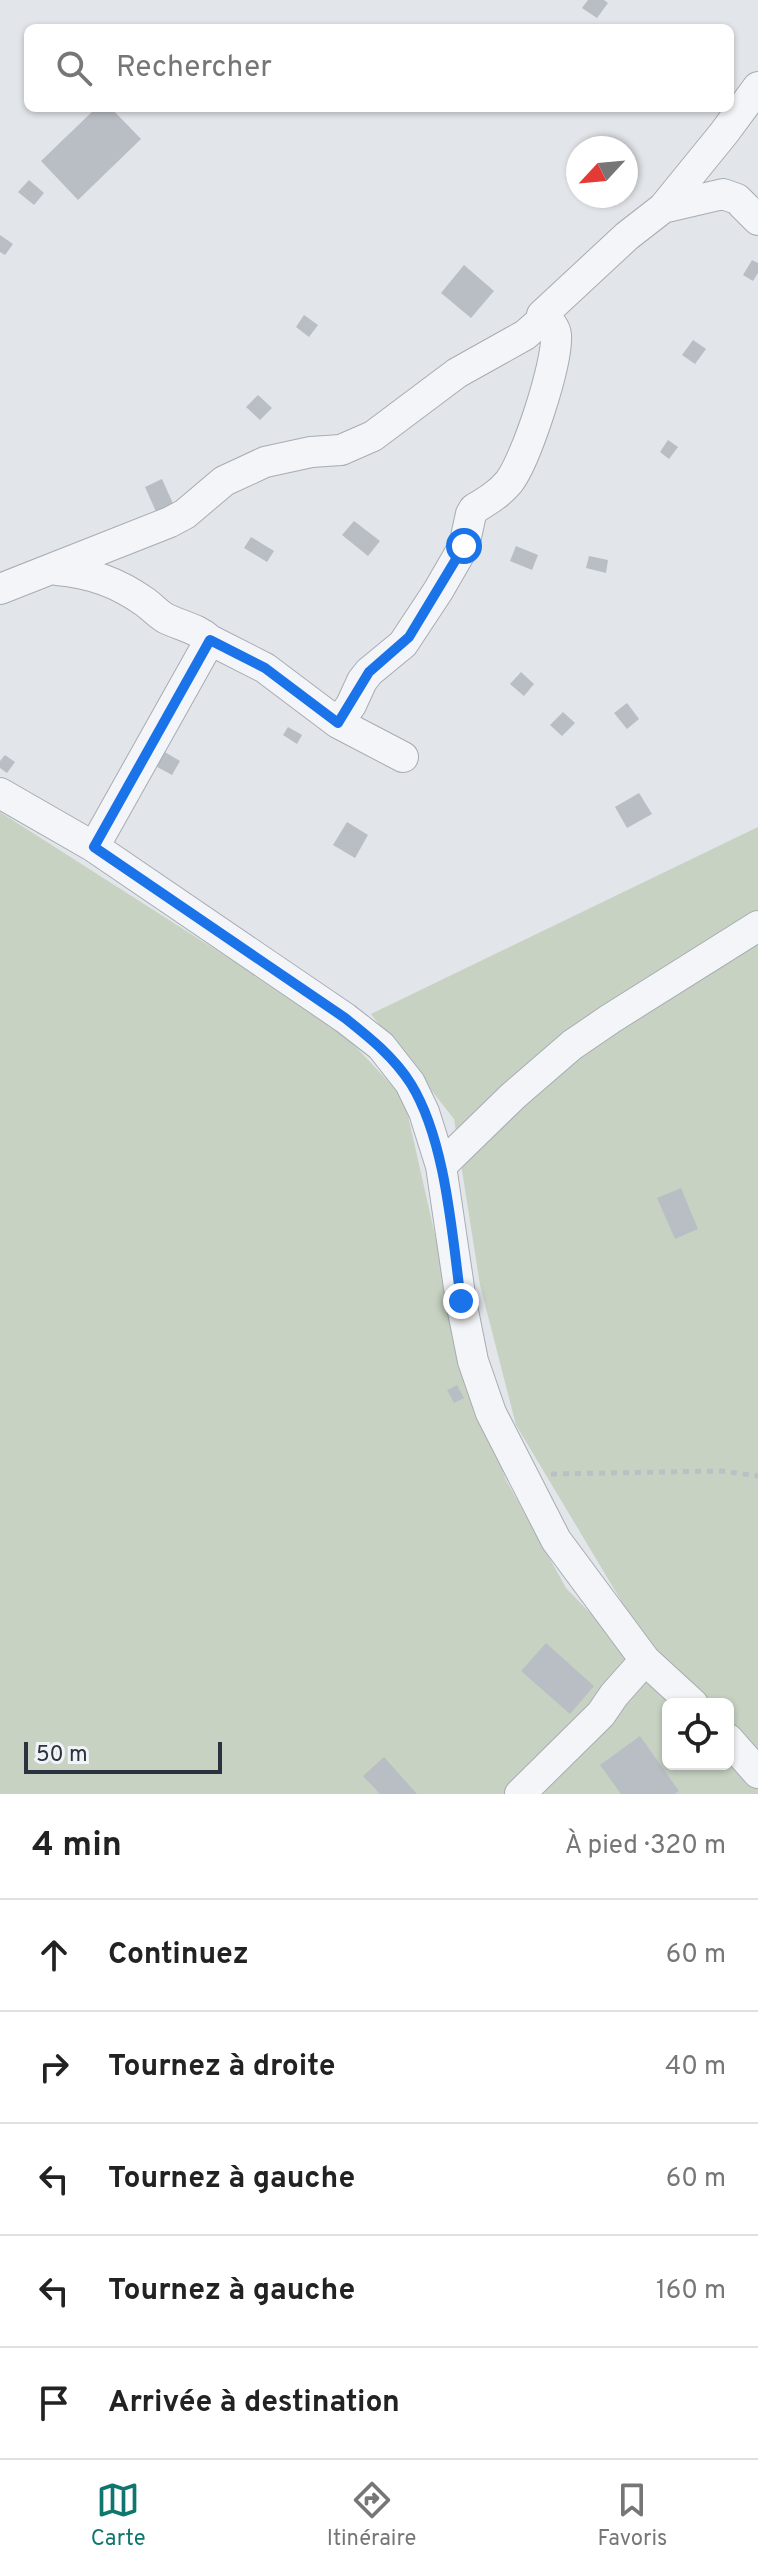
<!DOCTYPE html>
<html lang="fr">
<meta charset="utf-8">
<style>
:root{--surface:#fff;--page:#f2f2f2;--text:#222;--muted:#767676;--line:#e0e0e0;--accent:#0f766e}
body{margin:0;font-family:Overpass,sans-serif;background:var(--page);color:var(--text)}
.controls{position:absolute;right:24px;bottom:24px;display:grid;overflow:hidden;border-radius:12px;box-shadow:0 2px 6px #0004}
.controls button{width:72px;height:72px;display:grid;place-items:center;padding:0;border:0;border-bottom:2px solid var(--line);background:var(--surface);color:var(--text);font:40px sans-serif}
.compass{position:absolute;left:566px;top:136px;width:72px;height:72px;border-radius:50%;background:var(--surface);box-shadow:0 2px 6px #0004;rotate:244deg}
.scale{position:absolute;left:24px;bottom:20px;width:198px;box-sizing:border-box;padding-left:8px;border:4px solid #2b333f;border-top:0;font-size:22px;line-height:28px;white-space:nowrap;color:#2b333f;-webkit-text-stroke:6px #f1f3f7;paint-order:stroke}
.stop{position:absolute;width:24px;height:24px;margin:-18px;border:6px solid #1a73e8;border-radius:50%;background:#fff}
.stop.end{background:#1a73e8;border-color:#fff;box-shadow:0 2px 8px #0008}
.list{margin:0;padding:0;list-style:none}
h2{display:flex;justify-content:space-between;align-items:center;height:104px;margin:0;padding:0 32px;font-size:34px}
h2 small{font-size:26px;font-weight:400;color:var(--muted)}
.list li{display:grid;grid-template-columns:52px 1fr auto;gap:24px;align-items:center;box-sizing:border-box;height:112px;padding:0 32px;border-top:2px solid var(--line)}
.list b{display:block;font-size:30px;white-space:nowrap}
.list em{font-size:26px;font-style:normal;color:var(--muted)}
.icon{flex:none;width:44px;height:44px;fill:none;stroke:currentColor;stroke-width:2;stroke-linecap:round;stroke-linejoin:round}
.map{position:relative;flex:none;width:758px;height:1794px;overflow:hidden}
.search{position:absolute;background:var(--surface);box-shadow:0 2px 6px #0004;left:24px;right:24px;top:24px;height:88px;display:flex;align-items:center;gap:20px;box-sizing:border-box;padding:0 28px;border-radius:12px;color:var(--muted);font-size:30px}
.sheet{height:664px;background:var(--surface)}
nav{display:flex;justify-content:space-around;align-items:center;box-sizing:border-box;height:112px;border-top:2px solid var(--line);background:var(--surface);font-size:22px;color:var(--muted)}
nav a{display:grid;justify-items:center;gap:4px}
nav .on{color:var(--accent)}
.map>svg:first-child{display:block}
</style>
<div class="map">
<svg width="758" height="1794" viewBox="0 0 758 1794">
<rect width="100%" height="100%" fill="#e2e5e9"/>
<path fill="#c7d2c3" d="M0 812 338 1028 404 1098 461 1350 506 1480 566 1588 678 1704H668V1764H728V1755L758 1786V1794H0Z
M758 827V1750L728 1720V1704H712L641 1634 516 1425 480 1285 454 1119 371 1014Z"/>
<path fill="#b9bec5" d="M588 0H604L608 3 597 18 582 8Z
M96 108H111L141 139 78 200 41 161Z
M29 180 44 193 34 205 18 192Z
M0 235 13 244 5 255 0 252Z
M752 260 758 263V273L753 281 743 275Z
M464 265 494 291 471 318 441 293Z
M304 315 318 325 309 337 296 327Z
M693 340 706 349 695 364 682 355Z
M258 395 272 408 260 420 246 407Z
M668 440 678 447 669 459 660 452Z
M162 479 175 508 158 516 145 487Z
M354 521 380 541 368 556 342 535Z
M251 537 274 551 267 562 244 548Z
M516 546 538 555 532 570 510 561Z
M589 556 608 560 606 573 586 568Z
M521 672 534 684 524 696 510 684Z
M627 703 639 719 627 729 614 713Z
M563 712 575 723 562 736 550 725Z
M288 727 302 735 297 744 283 735Z
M158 748 180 761 172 775 150 763Z
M5 755 15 762 7 773 0 768V761Z
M639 793 652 814 627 828 615 807Z
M347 822 368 835 355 858 333 845Z
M681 1188 698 1229 675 1239 657 1198Z
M457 1385 464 1398 454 1403 447 1390Z
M546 1643 594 1686 570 1714 521 1671Z
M640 1736 679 1791 675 1794H621L600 1765Z
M384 1757 417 1794H380L363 1776Z"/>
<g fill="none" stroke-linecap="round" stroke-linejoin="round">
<defs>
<path id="minor" d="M663 208 724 133 758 87
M57 570C90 573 117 582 145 602 152 607 157 613 165 618 181 626 197 628 210 640L94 847
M0 589 170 522 185 514 224 481 265 462 311 452 341 450 373 436 457 373 525 335 540 322 542 315 627 236 663 208 723 194 737 199 758 220
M210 640 265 668 338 723 351 705 362 681 369 672 403 644 438 591 464 546 471 514 474 509C487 501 499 494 509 482 526 460 558 363 556 335 555 326 548 321 542 315
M338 723 403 757
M0 793 94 847 345 1018 381 1046 410 1083 424 1112 441 1166 461 1301 473 1361 491 1413 556 1540 645 1660 693 1704
M441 1166 513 1096 572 1045 610 1019 758 926
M728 1739 758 1773
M520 1794 601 1714 614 1695 645 1660"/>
</defs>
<use href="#minor" stroke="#a7acb3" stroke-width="32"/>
<path stroke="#bcbfc4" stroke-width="5" stroke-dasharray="6 6" stroke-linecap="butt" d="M551 1474 722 1471 758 1476"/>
<use href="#minor" stroke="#f4f5f8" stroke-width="30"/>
</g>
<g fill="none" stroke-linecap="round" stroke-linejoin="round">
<path stroke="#1a73e8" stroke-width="10" d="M461 1301C452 1235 446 1141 411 1084 394 1057 369 1037 345 1018L94 847 210 640 265 668 338 723 369 672 409 637 464 546"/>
</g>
</svg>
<div class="controls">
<button><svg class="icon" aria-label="locate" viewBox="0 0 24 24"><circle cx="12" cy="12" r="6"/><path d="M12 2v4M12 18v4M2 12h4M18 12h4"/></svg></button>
</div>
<svg class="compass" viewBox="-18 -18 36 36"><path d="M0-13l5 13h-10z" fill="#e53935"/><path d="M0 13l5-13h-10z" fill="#767676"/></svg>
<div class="scale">50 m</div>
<div class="stop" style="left:464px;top:546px"></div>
<div class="stop end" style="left:461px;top:1301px"></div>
<div class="search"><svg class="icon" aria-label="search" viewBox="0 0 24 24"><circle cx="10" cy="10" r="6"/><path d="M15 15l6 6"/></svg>Rechercher</div>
</div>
<section class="sheet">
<h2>4 min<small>À pied · 320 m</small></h2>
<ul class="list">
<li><svg class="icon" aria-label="ahead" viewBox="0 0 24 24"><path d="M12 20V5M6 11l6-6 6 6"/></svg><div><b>Continuez</b></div><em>60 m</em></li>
<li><svg class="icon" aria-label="right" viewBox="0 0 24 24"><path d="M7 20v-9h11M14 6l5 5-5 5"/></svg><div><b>Tournez à droite</b></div><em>40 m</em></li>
<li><svg class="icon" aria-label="left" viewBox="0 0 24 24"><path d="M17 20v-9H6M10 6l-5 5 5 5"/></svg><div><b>Tournez à gauche</b></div><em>60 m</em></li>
<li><svg class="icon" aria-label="left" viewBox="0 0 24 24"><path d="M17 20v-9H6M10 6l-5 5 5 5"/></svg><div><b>Tournez à gauche</b></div><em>160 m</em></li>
<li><svg class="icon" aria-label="arrive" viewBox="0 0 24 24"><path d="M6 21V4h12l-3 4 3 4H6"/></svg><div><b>Arrivée à destination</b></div></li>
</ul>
</section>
<nav>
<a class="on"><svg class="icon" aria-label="map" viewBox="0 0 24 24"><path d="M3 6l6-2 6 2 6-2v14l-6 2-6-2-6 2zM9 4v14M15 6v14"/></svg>Carte</a>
<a><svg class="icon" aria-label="directions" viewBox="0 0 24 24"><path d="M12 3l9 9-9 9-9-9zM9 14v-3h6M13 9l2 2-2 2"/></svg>Itinéraire</a>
<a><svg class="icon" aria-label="saved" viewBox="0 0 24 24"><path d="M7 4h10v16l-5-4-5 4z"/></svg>Favoris</a>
</nav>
